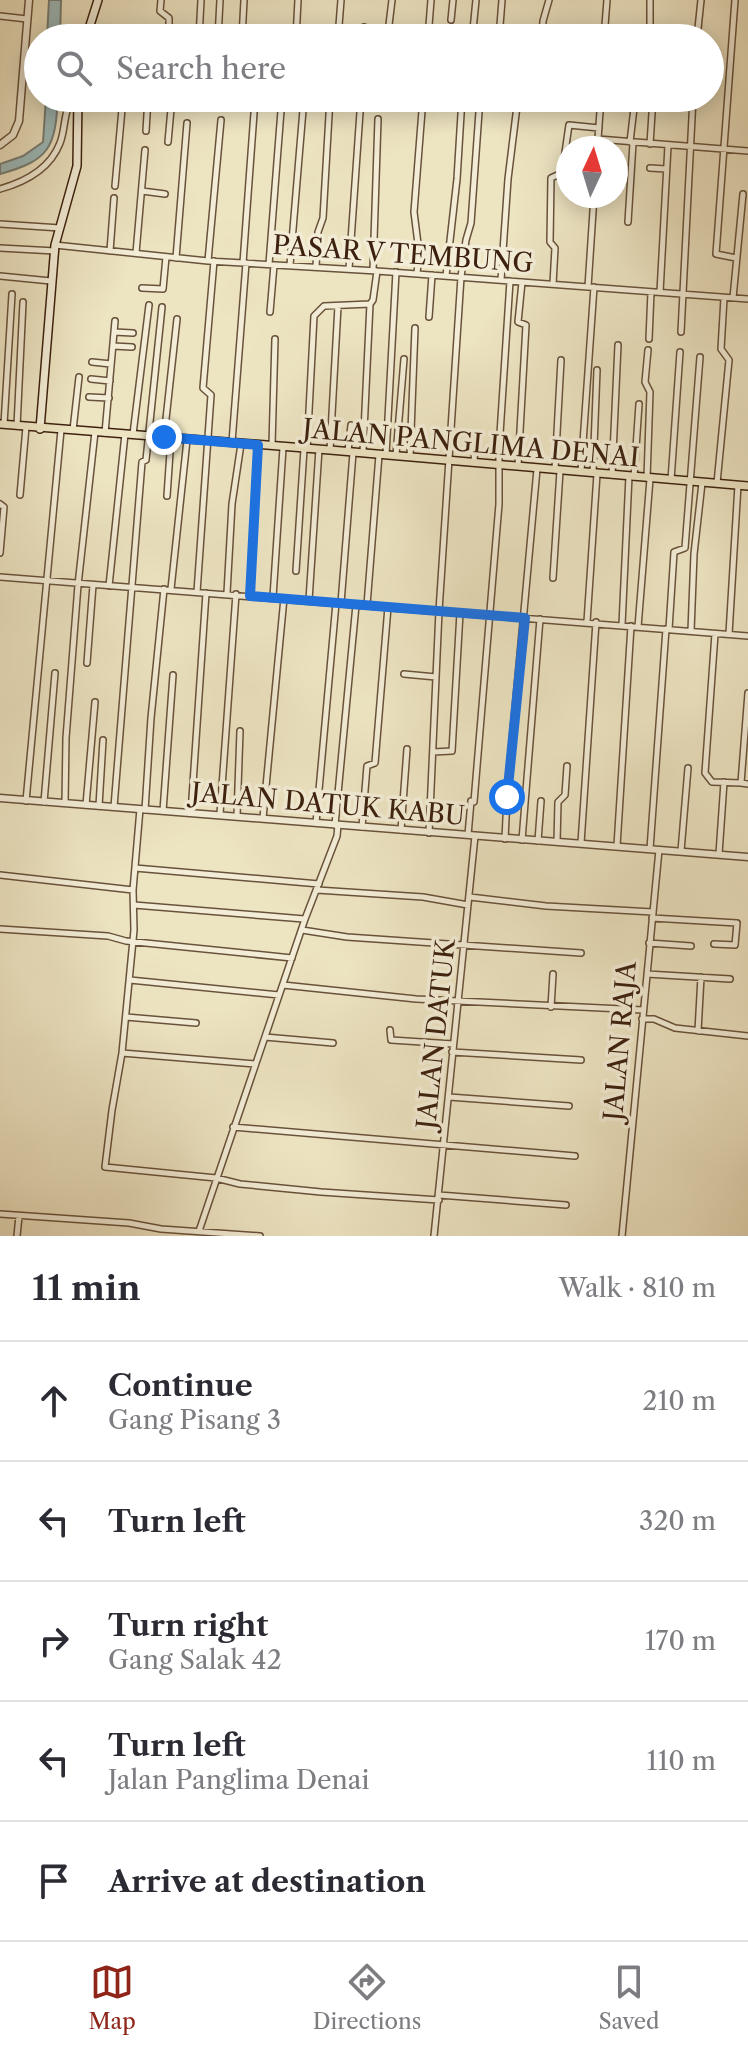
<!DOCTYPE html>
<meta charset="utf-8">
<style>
:root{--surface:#fff;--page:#f2f2f3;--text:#2b2b33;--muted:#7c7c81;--line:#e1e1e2;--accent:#8f2418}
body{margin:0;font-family:"Libre Caslon Text",serif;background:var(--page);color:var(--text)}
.compass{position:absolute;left:556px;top:136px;width:72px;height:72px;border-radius:50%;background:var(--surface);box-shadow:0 4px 20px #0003;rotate:4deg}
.stop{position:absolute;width:24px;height:24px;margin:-18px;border:6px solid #1a73e8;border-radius:50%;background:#fff}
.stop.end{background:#1a73e8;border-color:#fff;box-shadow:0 2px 8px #0008}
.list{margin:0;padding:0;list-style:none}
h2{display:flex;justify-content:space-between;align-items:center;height:104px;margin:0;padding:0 32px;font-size:34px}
h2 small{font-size:26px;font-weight:400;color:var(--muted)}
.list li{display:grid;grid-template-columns:52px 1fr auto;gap:24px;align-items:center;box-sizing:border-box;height:120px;padding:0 32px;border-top:2px solid var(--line)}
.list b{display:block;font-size:30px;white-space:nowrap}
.list p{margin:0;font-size:26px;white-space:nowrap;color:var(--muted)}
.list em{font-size:26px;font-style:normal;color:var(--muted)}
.icon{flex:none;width:44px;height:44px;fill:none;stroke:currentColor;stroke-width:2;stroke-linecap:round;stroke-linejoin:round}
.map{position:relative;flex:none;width:748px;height:1236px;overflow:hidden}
.search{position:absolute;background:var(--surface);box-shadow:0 4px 20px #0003;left:24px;right:24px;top:24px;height:88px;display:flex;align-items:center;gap:20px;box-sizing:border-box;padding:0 28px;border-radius:44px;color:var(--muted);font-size:30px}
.sheet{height:704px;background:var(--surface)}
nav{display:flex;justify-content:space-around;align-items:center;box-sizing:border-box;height:112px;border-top:2px solid var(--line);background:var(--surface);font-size:22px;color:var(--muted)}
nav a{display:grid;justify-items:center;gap:4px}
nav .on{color:var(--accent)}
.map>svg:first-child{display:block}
</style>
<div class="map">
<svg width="748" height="1236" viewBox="0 0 748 1236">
<rect width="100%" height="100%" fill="#ede4c2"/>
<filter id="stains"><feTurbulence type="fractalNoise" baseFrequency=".0025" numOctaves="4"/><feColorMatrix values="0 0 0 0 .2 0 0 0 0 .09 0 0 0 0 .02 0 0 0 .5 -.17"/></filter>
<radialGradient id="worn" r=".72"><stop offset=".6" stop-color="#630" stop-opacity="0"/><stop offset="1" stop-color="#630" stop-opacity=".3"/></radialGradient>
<path fill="#9dbcbd" stroke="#777e77" stroke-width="2" d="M49 0H61L60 38H47Z
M46 98H58C55 148 50 160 0 174V164L23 156 43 142Z"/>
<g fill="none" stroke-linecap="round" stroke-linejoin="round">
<defs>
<path id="minor" d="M161 0 160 11 169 18V38
M650 0V38
M735 0 716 254 736 258
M0 16 27 19
M451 20 453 0
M388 33 392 0
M199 38 201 0
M218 38 220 0
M242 38 244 0
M296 38 298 0
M338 38 341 0
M363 38 364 27
M428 38 431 0
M467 38 473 30 476 0
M499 38 502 0
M542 38 543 21 549 0
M604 38 607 0
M697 38 701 0
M601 98 598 139 748 151
M146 131 148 98
M168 142 172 98
M630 142 634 108
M650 144 653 98
M597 148 598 139
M650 168 666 169
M115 186 123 98
M0 189C25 182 50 169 60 143 64 133 64 121 67 111
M142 191 165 194
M628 222 633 143
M0 224 60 228
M55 245 208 261 377 271 748 299
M0 248 55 251
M110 251 114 198
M136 253 145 150
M176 258 187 123
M208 261 221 120
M243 263 254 113
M269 264 282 98
M290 265 304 98
M316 267 318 232 323 218 330 98
M349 269 361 98
M373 270 378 119
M417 274 419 252 414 212 423 98
M0 276 51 281
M446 276 457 179 462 98
M501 280 508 179 518 98
M553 284 555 248 550 242 551 178 562 173 569 125 599 128
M588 287 594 196
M142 288 163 289 166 257
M660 292 668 146
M733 298 743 194
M270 312 274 265
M429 317 432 275
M114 332 133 333
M681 332 693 98
M649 339 651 292
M113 346 132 347
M92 362 111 364
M91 379 110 381
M89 397 109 398
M4 424 12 294
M17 426 23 302
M73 430 79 377
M105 433 115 321
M133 434 149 305
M164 437 177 319
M232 442 246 263
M272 445 275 339
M307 449 314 316 324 306 370 304 373 300 377 271
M330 450 338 306
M348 451 351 425
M363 452 370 304
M386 455 396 272
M396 455 404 359
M410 457 415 328
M474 463 475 441
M518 466 526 325 518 322 522 282
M555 469 561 360
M581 471 594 287
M593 472 597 370
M612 475 618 345
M634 477 639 404
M647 478 650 392 645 382 648 350
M671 480 680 352
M717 483 729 360 721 349 724 298
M20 495 26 427
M167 496 171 438
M0 504 4 507 0 553
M296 571 304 449
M0 577 748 636
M553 578 560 471
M109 586 125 434
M171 589 187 440
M197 592 211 395 203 388 214 261
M227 593 232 504 241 444
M250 596 258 445
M273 597 283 448
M309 600 319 449
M341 603 353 453
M367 605 379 455
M587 622 597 474
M622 625 629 476
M638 627 650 479
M669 629 674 552 685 548 700 357
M691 631 694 554 702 483
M715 634 705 773 712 782 741 783
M729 634 738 485
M87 663 93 585
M404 674 436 677
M748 693 741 783 748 784
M433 752 452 751 460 613
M26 801 61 430
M44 802 55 673
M65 803 66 738 78 585 95 432
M86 805 95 702
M99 806 103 740
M114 807 142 462 146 460 162 307
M140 809 133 890 134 930 122 1053 255 1064
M145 810 151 718 164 589
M163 811 173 675
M191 813 206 593
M220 814 236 594
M237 816 240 731
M263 818 284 598
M316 823 336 603
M335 825 356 605
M362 827 367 766 375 763 388 607
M401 830 407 749
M429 833 439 611 461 277 466 240 471 223 480 98
M468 835 471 801 474 802 499 504V449L510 281
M505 839 507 797 537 469
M522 840 540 619
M538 841 541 801
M557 842 558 802 565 795 567 766
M581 843 596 622
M617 846 631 626
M650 849 666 629
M681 851 688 768
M719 854 724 782
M135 868 319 884
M0 875 133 890
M317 890 423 897 468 905
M470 897 546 906 653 912
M134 905 304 919
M652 918 737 923 735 945 714 944
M0 929 108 936 126 941 292 958
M302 930 347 937 581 953
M649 943 691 946
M647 974 730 979
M130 980 279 995
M283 985 416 999 643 1010
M551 1007 553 974
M126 1017 196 1023
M642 1019H654L675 1028 748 1036
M390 1030 391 1040 453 1044
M698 1031 701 977
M265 1037 333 1043
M452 1052 581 1060
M122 1053 112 1110 105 1167 216 1178 240 1184 321 1192 439 1200
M449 1097 569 1106
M233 1127 575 1156
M439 1195 566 1205
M0 1214 129 1223 161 1229 260 1236
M199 1231 305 919 337 836 338 825
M17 1236 19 1216
M434 1236 475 836
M622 1236 659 850"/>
<path id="tertiary" d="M0 145 13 135 19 121 29 0
M0 798 748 857"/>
<path id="secondary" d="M86 38 98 0
M40 429 55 245 77 166 78 98"/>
<path id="primary" d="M0 424 330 450 748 486"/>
</defs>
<use href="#minor" stroke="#69523b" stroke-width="8"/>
<use href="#tertiary" stroke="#69523b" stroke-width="9"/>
<use href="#secondary" stroke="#3d210e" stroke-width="10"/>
<use href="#primary" stroke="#3d210e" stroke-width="10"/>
<use href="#minor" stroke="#f3edd7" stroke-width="5"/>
<use href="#tertiary" stroke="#f3edd7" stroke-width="6"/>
<use href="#secondary" stroke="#f3edd7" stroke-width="7"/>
<use href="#primary" stroke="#ede4c2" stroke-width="7"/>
</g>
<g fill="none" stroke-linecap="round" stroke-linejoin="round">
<path stroke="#1a73e8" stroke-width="10" d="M164 437 258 445 250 596 525 618 507 797"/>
</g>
<g text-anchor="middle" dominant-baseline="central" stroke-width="7" stroke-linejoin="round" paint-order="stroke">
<g font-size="26" fill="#3d210e" stroke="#f3edd7">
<text transform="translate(403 254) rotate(4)">PASAR V TEMBUNG</text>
<text transform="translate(471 443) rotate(5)">JALAN PANGLIMA DENAI</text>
<text transform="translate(328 804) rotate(5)">JALAN DATUK KABU</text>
<text transform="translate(436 1034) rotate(-84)">JALAN DATUK</text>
<text transform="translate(620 1041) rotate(-85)">JALAN RAJA</text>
</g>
</g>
<rect width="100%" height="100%" filter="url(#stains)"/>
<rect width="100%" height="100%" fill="url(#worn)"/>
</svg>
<svg class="compass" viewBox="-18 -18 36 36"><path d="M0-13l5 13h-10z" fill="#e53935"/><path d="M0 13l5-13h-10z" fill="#7c7c81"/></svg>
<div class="stop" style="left:507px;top:797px"></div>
<div class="stop end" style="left:164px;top:437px"></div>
<div class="search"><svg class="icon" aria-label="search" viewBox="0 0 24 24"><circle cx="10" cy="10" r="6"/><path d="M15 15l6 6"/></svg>Search here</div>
</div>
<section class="sheet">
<h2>11 min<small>Walk · 810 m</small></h2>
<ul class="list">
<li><svg class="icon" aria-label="ahead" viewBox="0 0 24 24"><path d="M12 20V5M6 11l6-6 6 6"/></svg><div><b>Continue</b><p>Gang Pisang 3</p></div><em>210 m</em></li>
<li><svg class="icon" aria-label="left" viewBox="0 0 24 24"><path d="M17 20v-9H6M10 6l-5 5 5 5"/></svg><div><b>Turn left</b></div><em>320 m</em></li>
<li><svg class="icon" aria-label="right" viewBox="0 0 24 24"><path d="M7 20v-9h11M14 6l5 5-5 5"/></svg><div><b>Turn right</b><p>Gang Salak 42</p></div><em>170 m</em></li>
<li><svg class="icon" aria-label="left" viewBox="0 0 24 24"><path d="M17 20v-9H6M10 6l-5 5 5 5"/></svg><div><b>Turn left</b><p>Jalan Panglima Denai</p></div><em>110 m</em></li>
<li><svg class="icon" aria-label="arrive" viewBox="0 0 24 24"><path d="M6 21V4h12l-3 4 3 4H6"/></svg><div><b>Arrive at destination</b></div></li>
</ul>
</section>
<nav>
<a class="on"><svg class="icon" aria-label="map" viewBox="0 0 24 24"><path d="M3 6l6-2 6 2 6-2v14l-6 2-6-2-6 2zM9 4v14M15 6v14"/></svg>Map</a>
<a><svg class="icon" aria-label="directions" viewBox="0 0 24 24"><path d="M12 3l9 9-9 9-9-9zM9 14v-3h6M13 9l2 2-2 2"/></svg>Directions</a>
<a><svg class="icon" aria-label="saved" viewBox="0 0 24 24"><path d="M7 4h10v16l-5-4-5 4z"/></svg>Saved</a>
</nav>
